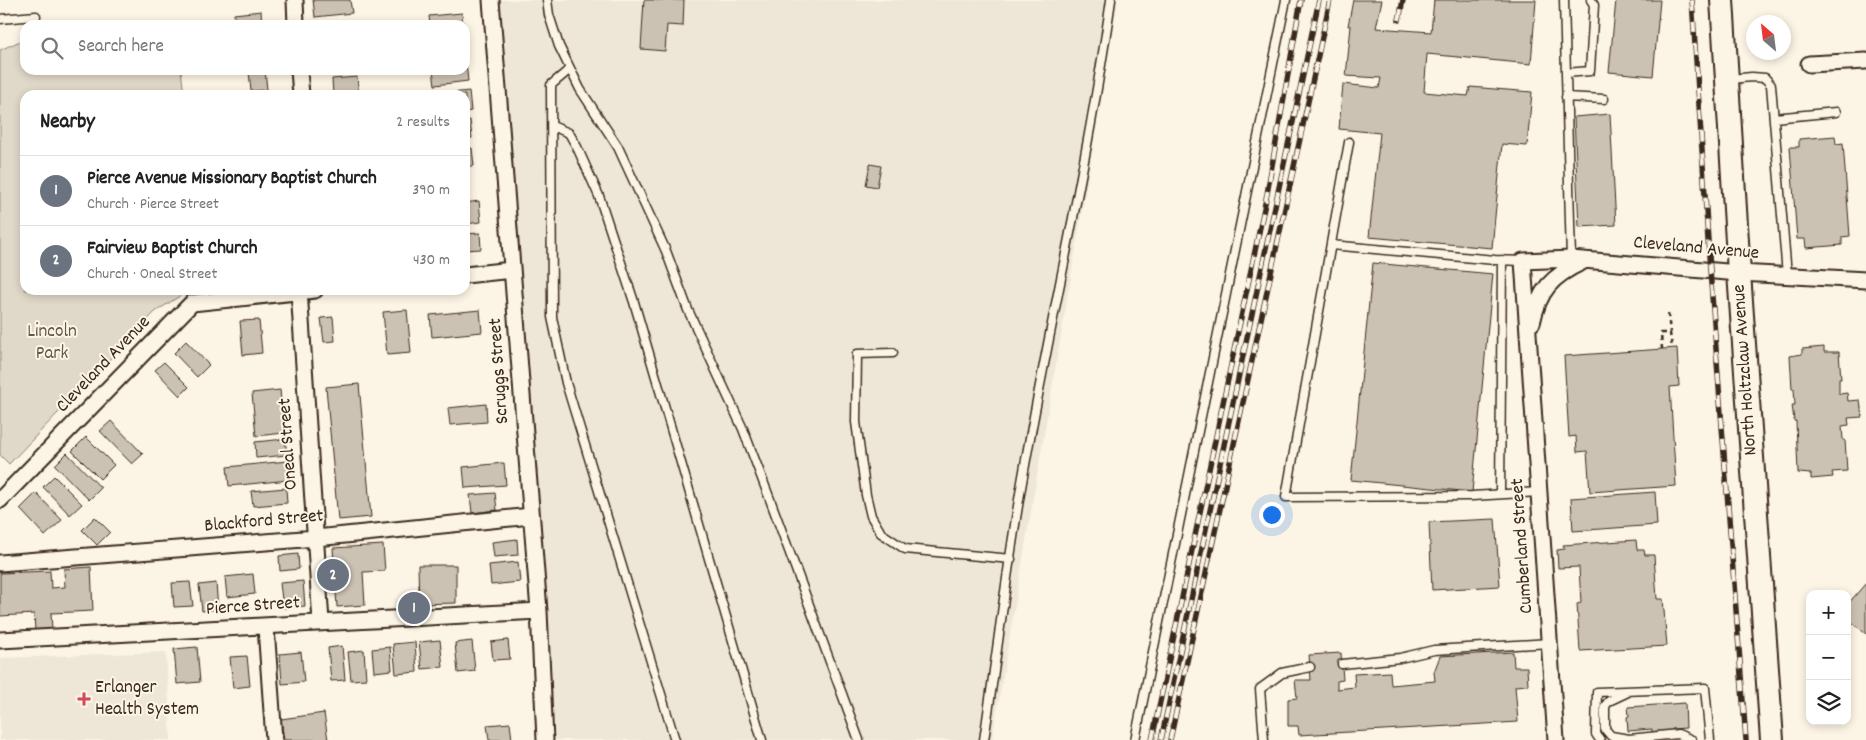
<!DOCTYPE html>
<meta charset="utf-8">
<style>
:root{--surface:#fff;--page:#f6f6f6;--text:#222;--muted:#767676;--line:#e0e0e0;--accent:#0f766e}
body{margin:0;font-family:Dekko,sans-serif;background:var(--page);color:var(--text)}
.controls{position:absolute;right:15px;bottom:15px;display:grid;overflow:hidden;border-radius:10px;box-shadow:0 2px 8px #0003}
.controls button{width:45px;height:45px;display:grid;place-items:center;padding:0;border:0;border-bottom:1px solid var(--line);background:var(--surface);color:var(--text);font:25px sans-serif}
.compass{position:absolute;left:1746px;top:15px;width:45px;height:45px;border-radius:50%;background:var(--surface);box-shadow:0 2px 8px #0003;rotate:332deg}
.you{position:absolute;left:1271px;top:514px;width:18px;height:18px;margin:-12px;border:4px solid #fff;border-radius:50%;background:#1a73e8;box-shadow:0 0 0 8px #1a73e833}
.badge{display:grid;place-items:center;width:32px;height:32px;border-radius:50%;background:var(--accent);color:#fff;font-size:16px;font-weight:700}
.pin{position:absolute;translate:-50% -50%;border:2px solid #fff;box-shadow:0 1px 5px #0006}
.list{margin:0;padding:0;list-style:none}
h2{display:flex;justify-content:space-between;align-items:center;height:65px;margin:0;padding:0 20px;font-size:21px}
h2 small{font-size:16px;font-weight:400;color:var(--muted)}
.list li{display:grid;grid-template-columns:32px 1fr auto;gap:15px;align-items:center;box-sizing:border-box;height:70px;padding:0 20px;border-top:1px solid var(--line)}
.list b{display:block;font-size:19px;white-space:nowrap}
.list p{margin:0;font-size:16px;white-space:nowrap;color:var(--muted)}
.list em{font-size:16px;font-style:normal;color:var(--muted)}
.icon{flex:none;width:28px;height:28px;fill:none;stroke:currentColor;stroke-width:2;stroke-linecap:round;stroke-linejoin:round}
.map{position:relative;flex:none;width:1866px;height:740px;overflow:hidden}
.search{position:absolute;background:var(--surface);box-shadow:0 2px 8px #0003;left:20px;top:20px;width:450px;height:55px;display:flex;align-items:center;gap:12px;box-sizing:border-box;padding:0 18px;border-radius:15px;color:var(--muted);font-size:19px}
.panel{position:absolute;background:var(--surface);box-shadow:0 2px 8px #0003;left:20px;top:90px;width:450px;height:205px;border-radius:15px}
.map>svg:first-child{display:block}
</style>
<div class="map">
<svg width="1866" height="740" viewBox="0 0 1866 740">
<rect width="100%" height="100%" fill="#fcf5e5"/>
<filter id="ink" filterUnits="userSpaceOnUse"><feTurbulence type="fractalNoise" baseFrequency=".02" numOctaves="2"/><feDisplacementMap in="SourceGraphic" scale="10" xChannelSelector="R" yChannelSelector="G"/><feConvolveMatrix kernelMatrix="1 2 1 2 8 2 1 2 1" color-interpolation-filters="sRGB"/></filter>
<g filter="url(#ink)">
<path fill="#eee6d6" d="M491 0H1118L992 740H556Z
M166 652 171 740H0V658Z"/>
<path fill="#e0d8c8" stroke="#8e8173" d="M25 41V70H181L184 95H25V290H189L155 312 9 464 0 455V50L18 42Z"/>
<path fill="#ccc2b3" stroke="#3b2a1e" d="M313 0H350L352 13 315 17Z
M644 0H684L683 26 667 25 665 51 641 49Z
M1353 0H1382L1376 28 1431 32 1434 0H1536L1531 64 1427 54 1424 92 1468 96 1470 87 1532 92 1527 146 1502 144 1492 248 1369 237 1380 133 1339 129 1343 84 1379 88 1381 78 1346 76 1351 26H1348Z
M1616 0H1660L1653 76 1609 72Z
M261 11 262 25H235L234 14Z
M462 13 463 25H430L429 16Z
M466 63 468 81 435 85 433 70H465Z
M265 70 267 90 251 91 249 72Z
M357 77 359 95H333L332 79Z
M469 91 471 111 465 112V95H432Z
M1610 114 1616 225 1579 227 1574 117Z
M465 120H470L472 138 465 139Z
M1835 136 1836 144 1843 143 1850 236 1842 237V245L1806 248 1805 239H1797L1790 147H1799V139Z
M472 148 474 166H465V149Z
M870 164 881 166 877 187 866 185Z
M479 201 481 222 465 224V203Z
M480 233 481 249 465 250V234Z
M1373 263 1493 274 1472 492 1351 480Z
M407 310 411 353 387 355 383 312Z
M480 310 482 332 432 337 430 315Z
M333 317 335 341 324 342 321 318Z
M259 320 262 353 243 355 240 321Z
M186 341 209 365 197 377 174 353Z
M1824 347V352H1839L1841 379H1839V394L1847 393 1848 401 1860 400 1862 417 1848 418 1849 425 1842 426 1843 440H1845L1847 471 1832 472 1833 477 1811 479V474L1798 473 1796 421H1794L1792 405H1795L1794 389H1792L1790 356 1802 354V349Z
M1677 348 1679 386 1670 387 1676 486 1590 492 1587 451 1577 452 1576 436 1569 437 1564 356Z
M164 362 189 387 180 396 155 370Z
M359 384 371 517 338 520 326 387Z
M280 390 284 433 256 436 252 393Z
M486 404 487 422 450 425 448 408Z
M111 421 143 454 132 464 100 431Z
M86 437 114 465 100 479 72 451Z
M285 439 287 455 256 458 255 442Z
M67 453 101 488 89 500 55 465Z
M288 461 289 480 229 486 227 467Z
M504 463 506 485 465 488 463 467Z
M54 476 82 504 70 515 43 487Z
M286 488 287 503 253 506 251 491Z
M1655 492 1657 525 1573 531 1571 498Z
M36 493 62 520 45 536 20 509Z
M495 493 497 510 472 513 470 495Z
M95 517 110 532 97 545 82 530Z
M1495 519 1500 586 1432 590 1429 522Z
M517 539 518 555 494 557 492 542Z
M1636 540 1637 550H1644L1645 555H1654L1657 599H1663L1667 646 1580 651 1577 604 1581 603 1579 567 1558 568 1557 550 1565 549 1563 545Z
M383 545 385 571 363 572 365 605 337 607 333 548Z
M298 554 299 569 280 571 279 556Z
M518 562 520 582 491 585 489 565Z
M418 565H456V603L419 604Z
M91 567 93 611 51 613 52 630 35 631 34 614 0 616V573L50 571 51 588 65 587 64 569Z
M253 574 255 594 227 597 225 577Z
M303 581 305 606 283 608 280 583Z
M190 582 193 606 174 607 172 583Z
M216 583 218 609 202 611 199 585Z
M1866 583V634L1847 618V605Z
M440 640 443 667 422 669 419 642Z
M508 640 510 659 493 660 491 642Z
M472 641 475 671 458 673 455 643Z
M415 642 417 672 396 674 393 644Z
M342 646 345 680 331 681 328 648Z
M197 647 200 682 177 684 174 649Z
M390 647 392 670 374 672 372 649Z
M364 650 366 679 351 680 348 652Z
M301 652 304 682 282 684 280 654Z
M1513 652 1514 667H1527L1528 685 1515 686 1518 722 1299 735 1298 726H1288V699L1297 698 1295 680H1311L1309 655 1341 653 1343 680 1337 681V689L1355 687 1354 674 1390 672 1391 685 1435 681 1434 672 1440 656Z
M247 656 250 686 233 688 230 657Z
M1685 703 1686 728 1672 729V731L1652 732V729L1628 731 1627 717 1629 716 1628 707Z
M324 713 328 740H284L281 719Z
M510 723 512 740H489L487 725Z"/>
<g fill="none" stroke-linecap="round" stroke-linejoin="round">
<defs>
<path id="service" d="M547 0 549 15 559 46 580 89 618 147 666 251 688 310 743 429 771 502 859 740
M1564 0 1571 259
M0 19 36 16
M570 69 551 85 552 317 566 383 675 740
M1566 73 1590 71 1594 5 1591 0
M1730 79 1752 77 1765 78 1771 85 1787 275
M1566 97 1604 99
M1774 118 1836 112
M552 126 569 133 577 147 599 196 634 302 762 740
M1349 142 1286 497 1472 496 1539 492
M1331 245 1495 260 1523 261
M893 353 857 354 856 422 866 495 871 516 881 533 905 549 1011 559
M1500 494 1502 260
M1342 664 1400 658 1434 650 1550 643
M1628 692 1609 701 1605 706V729L1611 736 1629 739 1678 734 1692 740
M984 740C997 654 1007 568 1022 482 1050 321 1088 162 1111 0
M1135 740 1286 0
M1264 740 1260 689 1282 673 1310 667
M1600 740 1596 734 1597 692 1705 688 1710 740"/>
<path id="minor" d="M295 0 296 25
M491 0 539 611 545 740
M1809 64 1866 61
M299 70 301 95
M465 275 512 270
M299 290 321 622
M1532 323C1539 290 1552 276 1582 262
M0 500 192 303 315 290
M0 563 316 538 531 516
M266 627 274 740
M0 640 539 611
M1556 740 1523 261 1571 259 1739 273 1866 280"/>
<path id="secondary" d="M1722 0 1739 273 1772 740"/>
</defs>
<use href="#service" stroke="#3b2a1e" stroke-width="11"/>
<use href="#minor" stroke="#3b2a1e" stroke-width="19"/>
<use href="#secondary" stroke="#3b2a1e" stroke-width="26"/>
<path stroke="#3b2a1e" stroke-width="2.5" stroke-dasharray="4 4" stroke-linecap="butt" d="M1670 333 1672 348
M1662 349 1661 333H1670L1668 313"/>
<use href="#service" stroke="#fcf5e5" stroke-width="8"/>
<use href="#minor" stroke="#fcf5e5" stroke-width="15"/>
<use href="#secondary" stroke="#fcf5e5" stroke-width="22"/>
<defs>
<path id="rail" d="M1692 0 1710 270 1746 740
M1399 20 1403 0
M1152 740 1267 194 1301 0
M1161 740 1319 0
M1170 740C1223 493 1277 247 1330 0"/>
</defs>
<use href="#rail" stroke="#3b2a1e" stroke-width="5.5"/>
<use href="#rail" stroke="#fcf5e5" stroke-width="4" stroke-dasharray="11" stroke-linecap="butt"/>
</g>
</g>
<path fill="#d1495b" stroke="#fcf5e5" stroke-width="2" d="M81.5 691.5h5v5h5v5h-5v5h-5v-5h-5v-5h5z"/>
<g text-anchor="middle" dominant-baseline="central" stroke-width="4" stroke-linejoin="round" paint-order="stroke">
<g font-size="19" fill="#3b2a1e" stroke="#fcf5e5">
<text transform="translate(1696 249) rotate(5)">Cleveland Avenue</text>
<text transform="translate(104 365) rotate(-46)">Cleveland Avenue</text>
<text transform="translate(1746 370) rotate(-94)">North Holtzclaw Avenue</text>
<text transform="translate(500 371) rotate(-94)">Scruggs Street</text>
<text transform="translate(289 444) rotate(-94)">Oneal Street</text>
<text transform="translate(264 522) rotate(-5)">Blackford Street</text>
<text transform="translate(1523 546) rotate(-94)">Cumberland Street</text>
<text transform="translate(253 607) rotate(-4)">Pierce Street</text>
</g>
<g font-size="19" fill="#645648" stroke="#fcf5e5">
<text x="52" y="332">Lincoln<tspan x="52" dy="22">Park</tspan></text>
</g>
<g font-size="19" fill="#3b2a1e" stroke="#fcf5e5" text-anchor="start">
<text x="95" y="688">Erlanger<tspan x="95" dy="22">Health System</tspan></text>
</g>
</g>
</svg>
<div class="controls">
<button>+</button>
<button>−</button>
<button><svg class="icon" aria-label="layers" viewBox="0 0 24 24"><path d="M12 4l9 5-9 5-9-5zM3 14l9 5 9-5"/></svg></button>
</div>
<svg class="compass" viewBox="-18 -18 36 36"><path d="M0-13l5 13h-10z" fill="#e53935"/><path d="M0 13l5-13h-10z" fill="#767676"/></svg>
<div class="you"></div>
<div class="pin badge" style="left:414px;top:608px;background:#6b7280">1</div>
<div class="pin badge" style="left:333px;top:575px;background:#6b7280">2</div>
<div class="search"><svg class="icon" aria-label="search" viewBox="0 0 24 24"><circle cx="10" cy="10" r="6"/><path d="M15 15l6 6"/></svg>Search here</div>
<section class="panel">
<h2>Nearby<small>2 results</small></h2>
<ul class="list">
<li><span class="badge" style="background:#6b7280">1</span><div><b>Pierce Avenue Missionary Baptist Church</b><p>Church · Pierce Street</p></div><em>390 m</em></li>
<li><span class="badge" style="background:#6b7280">2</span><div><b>Fairview Baptist Church</b><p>Church · Oneal Street</p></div><em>430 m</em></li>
</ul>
</section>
</div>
